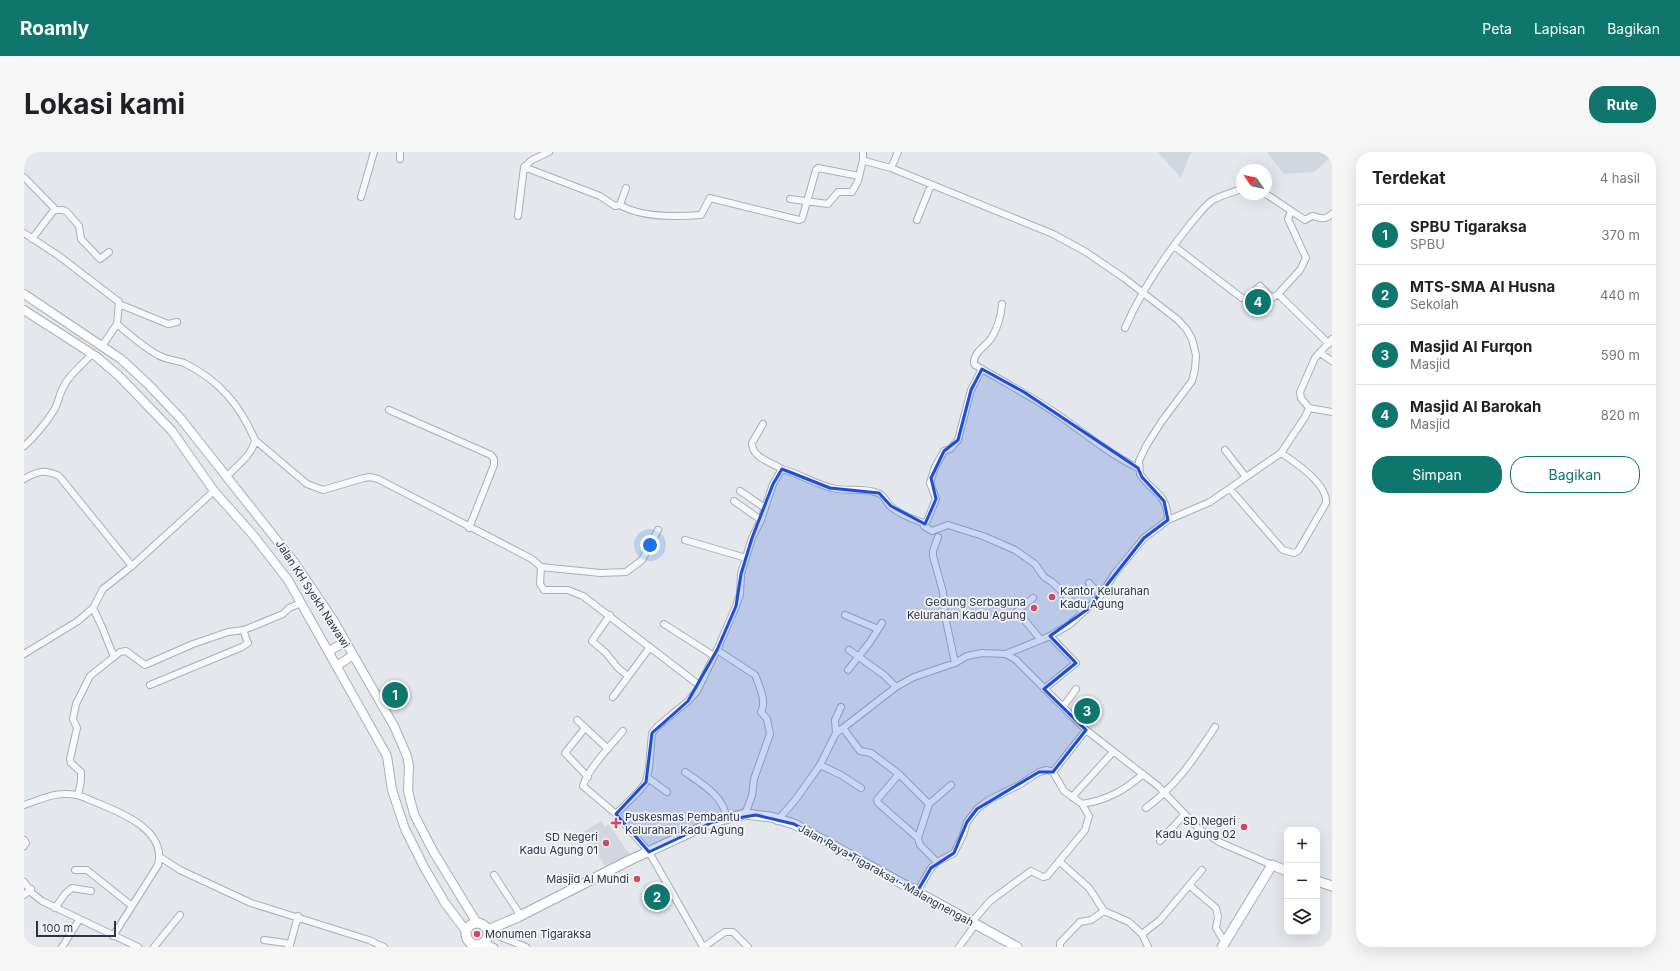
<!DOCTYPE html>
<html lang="id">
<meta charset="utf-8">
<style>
:root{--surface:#fff;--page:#f6f6f6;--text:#202124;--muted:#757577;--line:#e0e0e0;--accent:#0f766e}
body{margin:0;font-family:Inter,sans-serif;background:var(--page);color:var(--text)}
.controls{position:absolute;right:12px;bottom:12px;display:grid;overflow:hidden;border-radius:8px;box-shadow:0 4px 16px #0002}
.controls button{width:36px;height:36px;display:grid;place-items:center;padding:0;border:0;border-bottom:1px solid var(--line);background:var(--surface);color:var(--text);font:20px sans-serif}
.compass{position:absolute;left:1212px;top:12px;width:36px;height:36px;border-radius:50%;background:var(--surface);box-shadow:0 4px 16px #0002;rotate:304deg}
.scale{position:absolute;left:12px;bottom:10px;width:80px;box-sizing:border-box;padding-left:4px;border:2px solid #2b3445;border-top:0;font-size:11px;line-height:14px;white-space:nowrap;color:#2b3445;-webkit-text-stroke:3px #f4f6f9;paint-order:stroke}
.you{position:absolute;left:626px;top:393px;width:14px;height:14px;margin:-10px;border:3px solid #fff;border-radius:50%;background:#1a73e8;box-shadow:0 0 0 6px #1a73e833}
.badge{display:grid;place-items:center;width:26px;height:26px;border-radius:50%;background:var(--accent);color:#fff;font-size:13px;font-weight:700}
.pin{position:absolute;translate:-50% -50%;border:2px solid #fff;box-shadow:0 1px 4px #0006}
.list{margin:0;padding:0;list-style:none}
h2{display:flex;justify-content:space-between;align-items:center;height:52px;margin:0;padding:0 16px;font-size:17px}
h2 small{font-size:13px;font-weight:400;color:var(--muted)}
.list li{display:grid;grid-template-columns:26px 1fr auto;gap:12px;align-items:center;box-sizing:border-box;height:60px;padding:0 16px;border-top:1px solid var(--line)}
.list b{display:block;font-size:15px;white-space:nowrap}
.list p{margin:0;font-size:13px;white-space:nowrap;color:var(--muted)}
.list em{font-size:13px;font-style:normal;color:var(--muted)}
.actions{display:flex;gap:8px;padding:12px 16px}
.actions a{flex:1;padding:9px 0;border:1px solid var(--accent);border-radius:16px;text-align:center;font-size:14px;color:var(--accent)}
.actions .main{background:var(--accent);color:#fff}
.icon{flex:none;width:22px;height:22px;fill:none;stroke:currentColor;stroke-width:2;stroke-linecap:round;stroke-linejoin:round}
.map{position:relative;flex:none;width:1308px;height:795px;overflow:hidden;border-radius:16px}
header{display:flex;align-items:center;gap:24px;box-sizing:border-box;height:56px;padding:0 20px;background:var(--accent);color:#fff}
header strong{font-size:19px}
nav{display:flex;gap:22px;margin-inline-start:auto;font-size:14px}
.intro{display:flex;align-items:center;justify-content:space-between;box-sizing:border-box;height:96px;padding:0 24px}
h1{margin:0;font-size:28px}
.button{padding:10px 18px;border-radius:16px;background:var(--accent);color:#fff;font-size:14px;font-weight:700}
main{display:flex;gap:24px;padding:0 24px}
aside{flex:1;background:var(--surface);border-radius:16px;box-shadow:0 4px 16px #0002}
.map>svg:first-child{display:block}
</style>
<header>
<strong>Roamly</strong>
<nav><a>Peta</a><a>Lapisan</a><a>Bagikan</a></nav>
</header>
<div class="intro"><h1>Lokasi kami</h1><a class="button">Rute</a></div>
<main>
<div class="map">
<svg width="1308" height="795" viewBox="0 0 1308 795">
<rect width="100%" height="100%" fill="#e4e7ec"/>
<path fill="#d2d6de" d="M1134 0H1170L1166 2 1157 26Z
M1243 0H1308V4L1290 20 1260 22Z
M577 669 581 675 585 672 605 702 583 717 559 680Z"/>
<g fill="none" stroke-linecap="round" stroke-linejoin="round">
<defs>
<path id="street" d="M839 0V8L841 9 867 16 1029 82 1062 100 1100 126 1154 168 1163 178 1168 187 1172 203 1171 217 1168 229 1138 269 1122 294 1115 309 1116 322C1129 342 1143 340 1144 368
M376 7V0
M500 15 576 44 591 54 596 53 602 36
M867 16 874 0
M0 25 30 56V58L8 87
M1242 42 1281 68 1288 64C1297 66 1300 69 1308 62
M337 45 350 0
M766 47 804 52 814 40H828L834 29 839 8
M596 53C618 66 652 65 677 63L686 46 775 68 778 67 792 18 794 16 835 24
M30 58H39L43 60 55 74 57 87 76 107 85 100
M494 64 500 15 508 8 525 0
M893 68 907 33
M0 81 35 104 95 150 93 172 78 194
M1150 94 1218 146H1223L1236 134 1248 146 1254 142 1305 192
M1254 142 1276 118 1282 106 1264 67 1267 59
M95 152 144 172 153 170
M978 152C977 164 974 175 968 185 963 194 949 200 950 211L951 213C978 229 1007 244 1033 262 1059 280 1085 302 1114 316
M93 172C106 183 119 195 134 203 142 208 152 208 160 211 195 228 216 253 231 288 229 302 213 314 203 324
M1101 176C1118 137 1142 102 1168 70 1175 62 1181 53 1189 48 1198 43 1209 40 1218 37
M1296 201 1308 209
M1285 256 1277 246 1276 240 1291 206 1308 187
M365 258 467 303 470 307V313L445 376
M231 288 283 332 299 338 340 326 346 325 354 327 508 407 517 415 516 432 520 438H544L559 444 675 533
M0 294C8 288 25 267 30 258 35 250 35 241 41 232 47 221 59 212 68 202
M1201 298 1222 325
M758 317C776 322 791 332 808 336 823 340 838 335 854 341 860 343 862 349 866 354 875 362 888 367 899 371L903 369 912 347 906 331 911 315 920 299 926 297 934 288 947 238 958 217
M0 327C14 319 20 317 35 324L108 414
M1206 337 1259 398 1270 401 1274 399 1302 351C1304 332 1271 310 1257 301
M716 339 741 356
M710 349 737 368
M899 371 900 374 908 379 924 373 959 384 991 398 1011 412 1020 425 1028 430 1059 460
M914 385 909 399V404L919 440 921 464 931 511
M661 388 722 406
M517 415 576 421 602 420 618 408 634 378
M1065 431 1077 443
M1009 446 993 459 1017 488
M69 456 78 475 90 505
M586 463 568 489 582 501 594 516 604 524
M821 463 854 477
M640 472 690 504
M693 498 731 523C735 533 743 550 737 560L743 567 746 582 730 627 728 644 721 662
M825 498 860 523 872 535
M0 502 54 469 69 456 79 437 108 414 190 339
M982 502 992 508 1062 578 1134 634 1174 676 1195 690 1248 713
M824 518 846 490 858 471
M126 533 218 495 224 491 219 478
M1020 537 1052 511 1026 484
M589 545 626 495
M1039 555 1052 537
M553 568 584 597
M561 576 541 601 564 625
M819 576 836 599 847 601 875 622 905 652
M599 579C588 592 563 618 559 634L592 662 625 700 678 793 681 794 701 780H709L724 795
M812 581 811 568 817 555
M796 613 817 623 837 636
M661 620C678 632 701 645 702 666
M875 622 853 648 854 651 894 686 896 693 913 710
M624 626 643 640
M54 643 57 629V620L47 611 46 607 53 576 49 567 52 552 66 524 96 500 102 499 121 513 169 492 204 480 220 478 259 462 265 456 277 451
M1048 645 1089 600
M1058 652C1083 648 1100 639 1119 622
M0 653C19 647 31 639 53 643 59 644 65 648 71 650 96 660 143 678 134 713L89 784
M1122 656C1153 633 1170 607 1191 575
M592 662 616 638 622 630 625 616 628 581 634 574 664 549 673 539 693 498 712 454 716 442 717 422 728 386 737 368 749 332 758 317C747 310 728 306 728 291L739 272
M753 669 772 647 796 613 812 581 819 576 872 535 890 525 931 511 943 504 958 501 982 502 1026 484 1045 473 1075 446 1091 421 1120 386 1144 368 1186 350 1257 301 1281 265 1285 256 1308 260
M894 686 905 652 927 633
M0 688 2 691 0 694
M1136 689 1160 663
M136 705 156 718 227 751 345 788 360 795
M1035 709 1065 736 1080 759 1067 768 1056 770 1036 791V795
M51 718H63L108 754
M470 723 497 764
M0 730 9 742 18 749 114 795
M1166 734 1192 756 1194 765 1192 776 1201 791
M893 740 907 716 913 710 930 701 939 683 943 670 953 657 965 648 995 633 1015 620 1023 618 1029 620 1062 578
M0 743 7 737
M31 756 41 742 48 736 67 739
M1080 759 1105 770 1118 782
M947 771 966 749 1007 719 1019 725 1023 724 1061 678 1065 664 1058 652 1040 639 1029 620
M464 780 502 795
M240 788 262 791 266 795
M461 791 470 795
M266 793 274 764
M38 795 55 768
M130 795 156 763
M446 795 448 792
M935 795 951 773
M1124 795 1118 782 1136 768 1178 718"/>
<path id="secondary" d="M0 142 97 207 124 232 157 267 270 410 308 466 370 574 383 604 385 614 384 639 390 662 409 699 453 771
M0 158 73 205 96 225 148 279 190 339 229 383 264 428 363 604 368 638 381 677 400 715 421 751 442 779
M305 499 321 490
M313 514 329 503"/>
<path id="primary" d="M1293 729 1308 734
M442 782a11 11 0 1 1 22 0a11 11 0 1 1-22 0Z
M464 778 494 765 606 708 689 670 721 662 747 665 770 672 993 795
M1198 795 1248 713 1263 719"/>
</defs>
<use href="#street" stroke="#a9aeb7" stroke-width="8"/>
<use href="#secondary" stroke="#a9aeb7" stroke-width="10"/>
<use href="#primary" stroke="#a3abb8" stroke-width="11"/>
<use href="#street" stroke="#f7f8fa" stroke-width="6"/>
<use href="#secondary" stroke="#fff" stroke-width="8"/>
<use href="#primary" stroke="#fff" stroke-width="9"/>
</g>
<path fill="#1d4ed8" fill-opacity="0.2" stroke="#1d4ed8" stroke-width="3" stroke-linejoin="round" d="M958 217 1000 240 1114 316 1118 325 1140 349 1144 368 1120 386 1064 457 1026 484 1052 511 1020 537 1062 578 1029 620H1015L953 657 943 670 930 701 907 716 893 740 770 672 732 663 689 670 625 700 592 662 622 630 628 581 664 549 693 498 712 454 717 422 728 386 749 332 758 317 806 336 855 341 867 354 901 372 912 347 907 326 920 299 934 288 947 238Z"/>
<g fill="#d1495b" stroke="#f4f6f9" stroke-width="1.5">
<circle cx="1028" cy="445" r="4"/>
<circle cx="1010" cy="456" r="4"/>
<path d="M590 665h4v4h4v4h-4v4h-4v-4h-4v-4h4z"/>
<circle cx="1220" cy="675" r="4"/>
<circle cx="582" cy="691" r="4"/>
<circle cx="613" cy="727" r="4"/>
<circle cx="453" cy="782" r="4"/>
</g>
<g text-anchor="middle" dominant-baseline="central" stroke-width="3.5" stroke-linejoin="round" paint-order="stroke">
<g font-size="11" fill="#2b3445" stroke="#f4f6f9" text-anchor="end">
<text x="1036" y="439" text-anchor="start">Kantor Kelurahan<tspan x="1036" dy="13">Kadu Agung</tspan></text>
<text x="1002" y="450">Gedung Serbaguna<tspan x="1002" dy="13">Kelurahan Kadu Agung</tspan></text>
<text x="601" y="665" text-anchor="start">Puskesmas Pembantu<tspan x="601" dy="13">Kelurahan Kadu Agung</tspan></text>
<text x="1212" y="669">SD Negeri<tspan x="1212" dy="13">Kadu Agung 02</tspan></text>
<text x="574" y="685">SD Negeri<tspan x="574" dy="13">Kadu Agung 01</tspan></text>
<text x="605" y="727">Masjid Al Muhdi</text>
<text x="461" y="782" text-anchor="start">Monumen Tigaraksa</text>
</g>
<g font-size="11" fill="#2b3445" stroke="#f4f6f9">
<text transform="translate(289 442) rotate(57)">Jalan KH Syekh Nawawi</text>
<text transform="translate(862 723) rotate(29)">Jalan Raya Tigaraksa - Malangnengah</text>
</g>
</g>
</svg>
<div class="controls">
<button>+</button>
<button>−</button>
<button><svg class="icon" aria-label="layers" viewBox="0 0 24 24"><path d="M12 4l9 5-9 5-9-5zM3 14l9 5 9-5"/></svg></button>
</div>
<svg class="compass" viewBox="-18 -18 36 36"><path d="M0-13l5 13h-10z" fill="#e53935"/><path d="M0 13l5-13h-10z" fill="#757577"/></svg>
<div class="scale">100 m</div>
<div class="you"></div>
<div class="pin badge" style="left:371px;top:543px">1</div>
<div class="pin badge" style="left:633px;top:745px">2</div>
<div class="pin badge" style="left:1063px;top:559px">3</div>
<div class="pin badge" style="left:1234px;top:150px">4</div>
</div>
<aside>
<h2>Terdekat<small>4 hasil</small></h2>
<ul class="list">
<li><span class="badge">1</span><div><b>SPBU Tigaraksa</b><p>SPBU</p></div><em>370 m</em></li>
<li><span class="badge">2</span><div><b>MTS-SMA Al Husna</b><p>Sekolah</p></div><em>440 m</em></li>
<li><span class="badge">3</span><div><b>Masjid Al Furqon</b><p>Masjid</p></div><em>590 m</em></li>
<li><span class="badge">4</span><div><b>Masjid Al Barokah</b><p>Masjid</p></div><em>820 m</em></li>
</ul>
<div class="actions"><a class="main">Simpan</a><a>Bagikan</a></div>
</aside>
</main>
